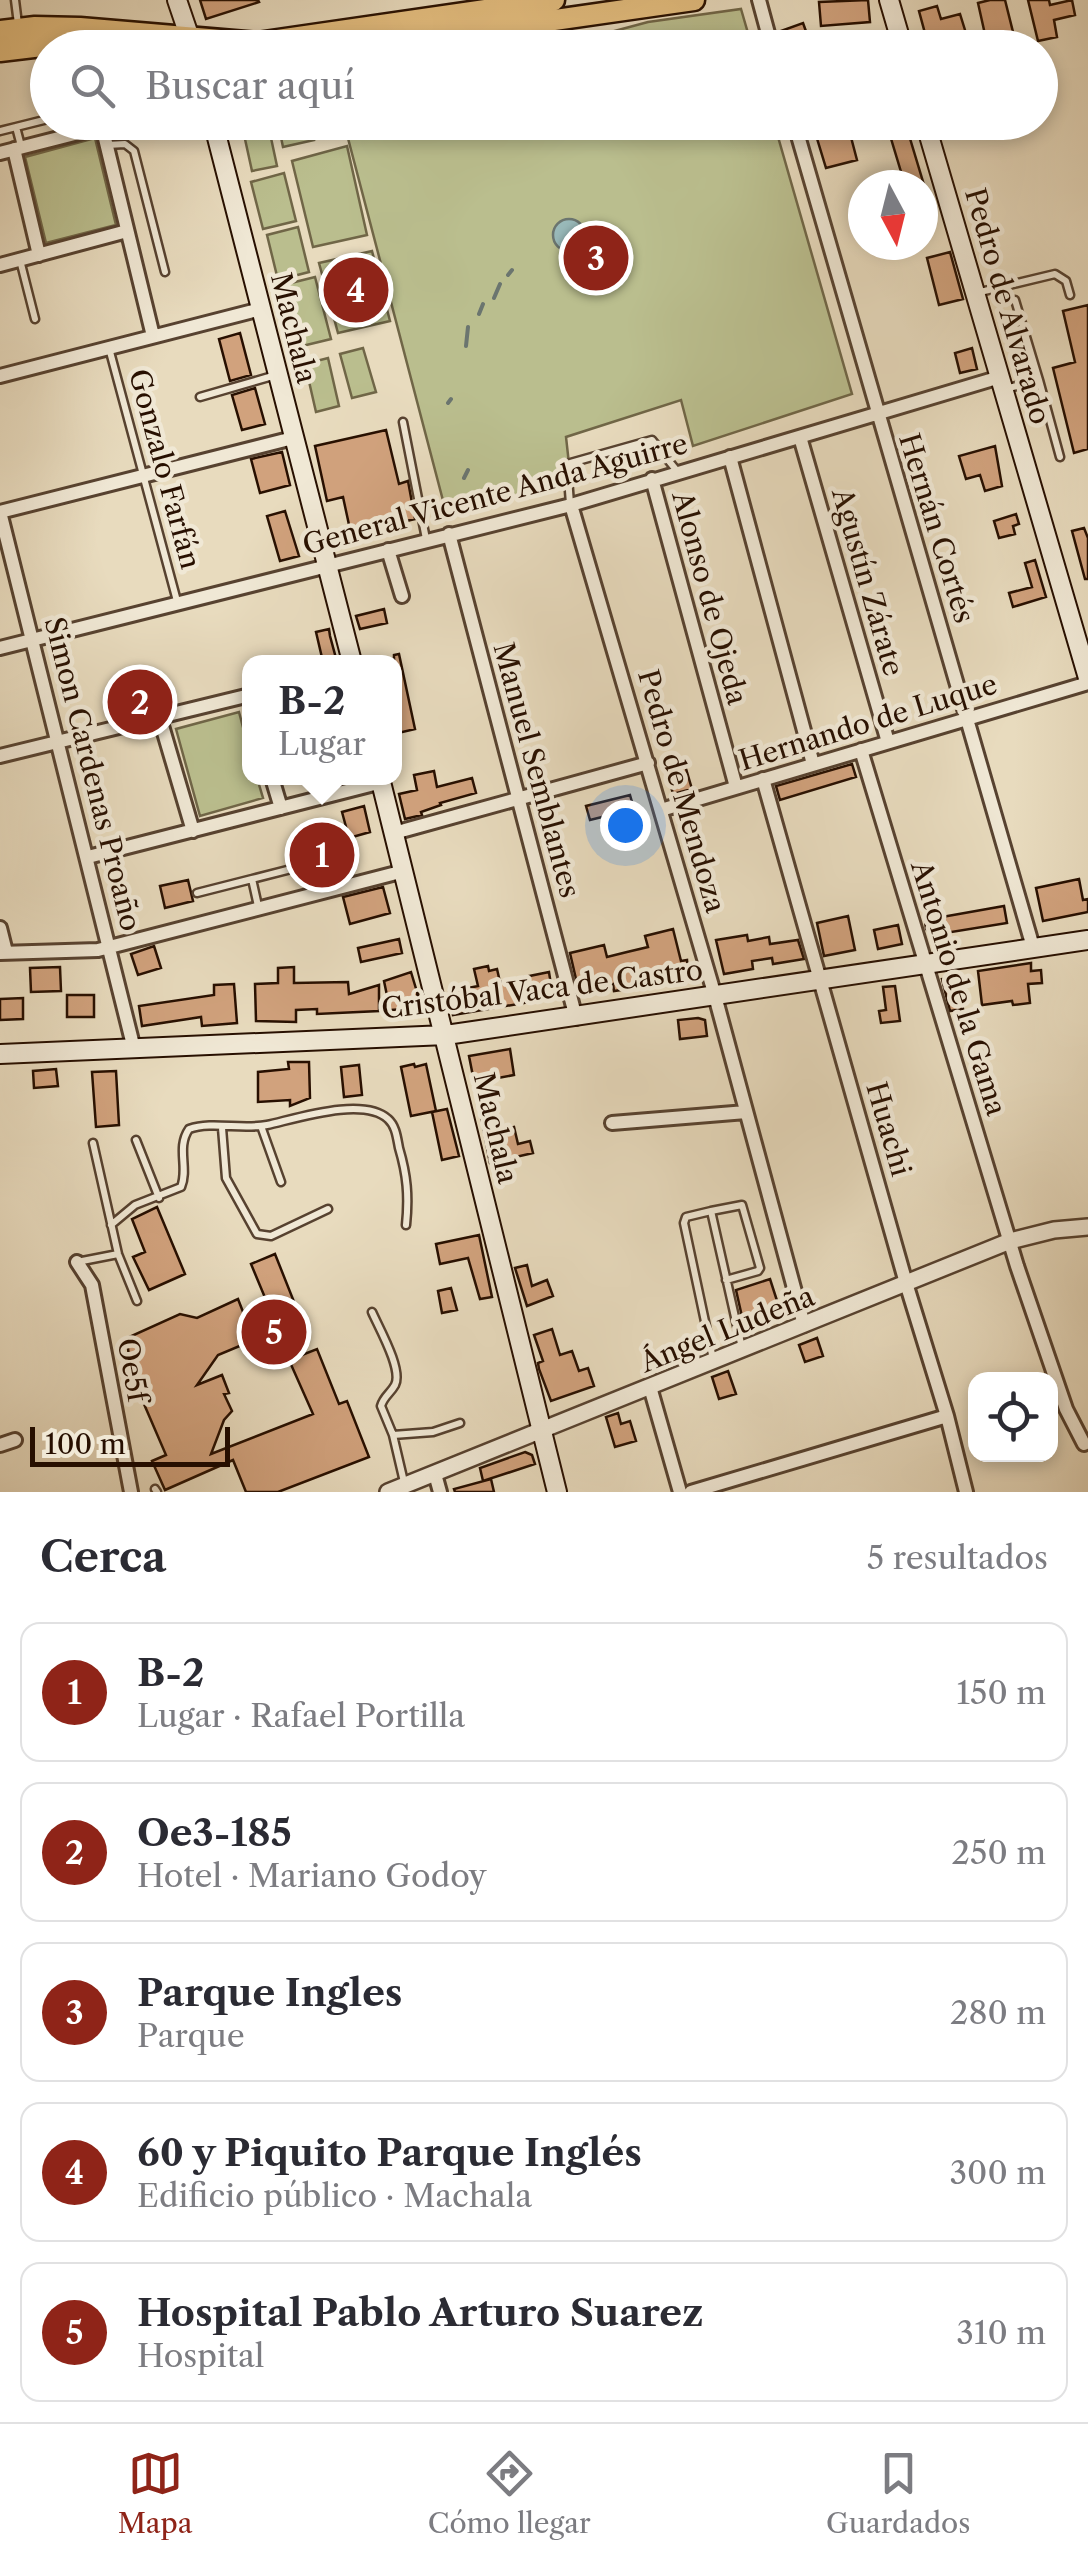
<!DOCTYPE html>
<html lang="es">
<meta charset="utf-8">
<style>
:root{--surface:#fff;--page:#f7f7f7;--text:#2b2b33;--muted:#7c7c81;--line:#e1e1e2;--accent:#8f2418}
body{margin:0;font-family:"Libre Caslon Text",serif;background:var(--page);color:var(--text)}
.controls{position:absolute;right:30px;bottom:30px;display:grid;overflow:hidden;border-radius:20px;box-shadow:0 5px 15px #0003}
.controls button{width:90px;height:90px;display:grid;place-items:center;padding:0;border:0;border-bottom:2px solid var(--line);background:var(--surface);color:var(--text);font:50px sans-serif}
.compass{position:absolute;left:848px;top:170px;width:90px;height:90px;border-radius:50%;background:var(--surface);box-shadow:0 5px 15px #0003;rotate:173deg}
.scale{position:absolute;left:30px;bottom:25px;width:200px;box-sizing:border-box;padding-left:10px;border:5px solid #270f00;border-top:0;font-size:28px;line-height:35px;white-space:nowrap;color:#270f00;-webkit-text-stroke:8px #f0e8d5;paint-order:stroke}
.you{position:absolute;left:625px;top:825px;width:35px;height:35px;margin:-25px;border:8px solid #fff;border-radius:50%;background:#1a73e8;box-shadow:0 0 0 15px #1a73e833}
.badge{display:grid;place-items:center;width:65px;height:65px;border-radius:50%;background:var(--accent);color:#fff;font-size:32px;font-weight:700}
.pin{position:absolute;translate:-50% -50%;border:5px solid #fff;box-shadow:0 2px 10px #0006}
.popup{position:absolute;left:242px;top:655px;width:160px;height:130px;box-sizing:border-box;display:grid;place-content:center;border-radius:20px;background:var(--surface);filter:drop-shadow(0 2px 8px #0005);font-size:32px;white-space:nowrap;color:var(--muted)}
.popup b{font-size:38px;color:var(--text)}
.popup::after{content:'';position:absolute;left:50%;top:100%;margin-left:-20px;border:20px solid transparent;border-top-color:var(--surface)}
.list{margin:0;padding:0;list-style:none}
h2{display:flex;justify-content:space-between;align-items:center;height:130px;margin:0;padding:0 40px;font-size:42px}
h2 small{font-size:32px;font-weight:400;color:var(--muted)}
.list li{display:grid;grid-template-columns:65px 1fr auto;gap:30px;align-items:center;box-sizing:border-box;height:140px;margin:0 20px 20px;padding:0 20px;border:2px solid var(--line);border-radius:20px}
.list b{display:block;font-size:38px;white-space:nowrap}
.list p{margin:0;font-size:32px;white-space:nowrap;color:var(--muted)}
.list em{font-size:32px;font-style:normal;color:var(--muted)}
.icon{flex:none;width:55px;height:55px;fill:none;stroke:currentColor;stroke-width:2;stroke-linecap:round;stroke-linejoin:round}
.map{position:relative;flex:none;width:1088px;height:1492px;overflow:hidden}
.search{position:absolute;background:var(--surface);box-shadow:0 5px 15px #0003;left:30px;right:30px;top:30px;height:110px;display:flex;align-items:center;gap:25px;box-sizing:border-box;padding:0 35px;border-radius:55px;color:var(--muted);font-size:38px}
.sheet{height:930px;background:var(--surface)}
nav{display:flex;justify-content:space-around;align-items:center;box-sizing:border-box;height:140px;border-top:2px solid var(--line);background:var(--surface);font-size:28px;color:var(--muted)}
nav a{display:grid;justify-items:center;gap:5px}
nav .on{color:var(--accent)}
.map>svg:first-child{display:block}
</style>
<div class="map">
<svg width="1088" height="1492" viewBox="0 0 1088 1492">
<rect width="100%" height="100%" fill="#e8dbbe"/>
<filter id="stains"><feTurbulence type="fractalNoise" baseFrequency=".002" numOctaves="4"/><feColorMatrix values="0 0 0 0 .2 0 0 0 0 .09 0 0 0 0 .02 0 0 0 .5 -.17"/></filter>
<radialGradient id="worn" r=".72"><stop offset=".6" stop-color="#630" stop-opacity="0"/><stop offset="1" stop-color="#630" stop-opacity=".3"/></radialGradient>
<path fill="#babe8e" stroke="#706647" stroke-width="2.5" d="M741 9 752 47H529L581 40 648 22Z
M278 123H310L314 140 283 147Z
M344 123H774L852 394 693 446 681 400 566 437 571 482 446 512Z
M268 124 277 166 252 171 243 130Z
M95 138 116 225 46 243 25 157Z
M347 146 367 235 313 247 292 161Z
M284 173 296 221 263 229 251 182Z
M298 227 309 272 278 280 267 235Z
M372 251 390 321 338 333 319 263Z
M315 277 331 339 294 348 279 286Z
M363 348 376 392 352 398 340 354Z
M328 358 339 406 316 412 305 364Z
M239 712 249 750 250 778H257L263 798 200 816 176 729Z"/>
<path fill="#99b9b9" stroke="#6b756f" stroke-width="2.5" d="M553 235a16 16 0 1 1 32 0a16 16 0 1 1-32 0Z"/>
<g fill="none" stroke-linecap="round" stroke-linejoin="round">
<path stroke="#6b756f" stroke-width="4" d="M508 275 512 270
M494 298 500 284
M479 314 483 304
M466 346 468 327
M448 403 451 399
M464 478 468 470"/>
</g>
<path fill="#d1a27d" stroke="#270f00" stroke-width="2.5" d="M200 0H258L259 2 206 19Z
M868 0 870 22 821 26 819 2Z
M990 0H1005L1015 40 988 48 978 3Z
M1028 0H1049L1050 5 1072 0 1075 15 1054 20 1057 37 1038 41Z
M937 6 941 19 960 14 965 30 946 35 949 48H929L919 11Z
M803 23 812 48H782L778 32Z
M812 122H847L857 160 826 168Z
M886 122H905L924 185H905Z
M950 252 963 299 939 305 927 258Z
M1088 305V449L1074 453 1053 368 1075 362 1063 311Z
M240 333 251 375 230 381 219 339Z
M972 348 977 369 960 373 955 353Z
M255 388 265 424 242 430 232 395Z
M386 430 399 484 408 481 415 519 351 534 343 497 327 501 315 446Z
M995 446 1002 486 985 491 980 475 966 479 959 456Z
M282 452 290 485 260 493 251 459Z
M285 511 299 556 280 561 267 516Z
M1016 514 1019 524 1013 526 1015 534 999 538 994 521Z
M1084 528 1088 538V579H1085L1072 531Z
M1035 560 1046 597 1013 607 1009 593 1032 587 1025 563Z
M384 609 387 623 360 629 356 616Z
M329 629 330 636 337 662H323L316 632Z
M399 654 415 729 394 734V655Z
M684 762 692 789 673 794 666 767Z
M852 764 856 777 780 800 776 786Z
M434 771 437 787 472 778 476 793 440 803 441 805 421 812 422 815 405 819 399 794 417 790 414 775Z
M630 795 634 809 590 820 586 806Z
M364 806 370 832 349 838 342 812Z
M333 840 340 863 311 871 304 847Z
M1079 879 1083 900 1088 899V912L1043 921 1036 888Z
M188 880 193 901 165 908 160 886Z
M383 887 390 913 350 924 343 897Z
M1004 906 1007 923 933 935 926 929 925 920Z
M848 916 855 950 824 956 817 923Z
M898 925 902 944 878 949 874 930Z
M673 929 681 961 687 960 688 972 685 976 635 988 614 991 613 984 579 992 570 953 604 945 607 957 627 952 648 947 645 936Z
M747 935 748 941 769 937 770 944 798 940 804 959 773 964 772 958 752 961 753 969 724 974 716 940Z
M399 939 402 953 361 962 358 948Z
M154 946 161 968 138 975 131 954Z
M1031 963V971L1041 970 1042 983 1028 984 1030 1003 1013 1005 1012 1001 982 1005 978 971Z
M488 966 489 971 497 969 500 982 549 972 553 998 453 1015 449 992 478 986 474 969Z
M60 967 61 991 31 992 30 968Z
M294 967V983L348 982 349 994 379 985V1011L317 1014V1009L296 1010V1022L256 1021 255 984 278 983V968Z
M411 972 420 1002 406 1004 407 1009 390 1010 384 981Z
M958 977 963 1009 950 1011 942 979Z
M234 984 237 1023 202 1026 201 1017 142 1026 139 1006 214 995V985Z
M895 986 900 1021 881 1023 879 1011 886 1010 883 987Z
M67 995H94V1017H67Z
M23 998V1019L0 1020V999Z
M698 1018 705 1020 707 1036 680 1039 678 1020Z
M510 1049 514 1075 487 1080 496 1131 514 1127 518 1144 530 1141 533 1153 490 1163 469 1056Z
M288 1062H309L310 1098 290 1106V1100L258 1102V1072L289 1069Z
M414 1064 415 1067 426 1064 436 1111 411 1116 401 1067Z
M359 1065 362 1095 344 1097 341 1067Z
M56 1069 58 1086 34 1088 33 1071Z
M116 1071 119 1125 96 1127 92 1072Z
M447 1109 459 1156 442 1160 432 1112Z
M157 1207 185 1274 149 1290 133 1257 145 1252 132 1219Z
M479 1235 492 1297 480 1299 468 1258 440 1264 436 1244Z
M275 1254 304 1327 281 1336 251 1264Z
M527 1265 532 1286 547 1280 553 1296 527 1306 515 1268Z
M770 1279 780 1310 743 1321 736 1290Z
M451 1288 457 1310 442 1313 438 1291Z
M238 1299 254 1340 218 1355 197 1385 222 1375 229 1393 224 1394 232 1411 224 1420 211 1454 313 1414 289 1360 317 1349 339 1404 347 1401 369 1457 278 1492H246L233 1460 165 1490 152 1461 166 1455 141 1397 145 1396 129 1358 127 1338 180 1314 197 1318Z
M552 1329 560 1355 572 1351 579 1371 588 1368 594 1386 551 1401 539 1369 538 1363 543 1361 534 1335Z
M817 1338 823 1356 805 1362 799 1345Z
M728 1371 736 1394 719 1399 712 1377Z
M618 1413 621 1424 630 1421 636 1441 615 1447 606 1417Z
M525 1452 532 1455 535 1464 483 1481 480 1468Z
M491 1479 494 1492H455L454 1489Z"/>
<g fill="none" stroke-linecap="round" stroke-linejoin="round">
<defs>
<path id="service" d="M15 0 18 24
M0 131 16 127
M107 145 125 144 134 151 165 272
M21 146 16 127 48 119
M20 260 35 319
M976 293 1055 274 1066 281 1070 295
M1015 300 1039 380
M109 348 177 601
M1005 389 1039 380 1060 457
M200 397 276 375
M403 422 426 539
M570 504 567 464 652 440 677 471
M197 893 252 879
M258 906 252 879 299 867
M261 1126 281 1182
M222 1128 226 1178 257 1234 271 1236 328 1209
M136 1140 159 1198
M93 1143 118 1254 137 1301
M711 1211 742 1205 760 1268 758 1271 726 1280
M111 1225 135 1205 181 1187C189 1168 176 1148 189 1129 212 1121 242 1130 267 1125 295 1119 363 1096 388 1119 396 1126 397 1138 399 1148 407 1175 409 1196 406 1225
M77 1262 118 1254
M372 1312C379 1328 403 1370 395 1385 390 1394 384 1396 381 1406L393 1435 404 1482
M713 1359 684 1223 686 1217 711 1211 742 1348
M393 1435 433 1432 460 1423
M155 1489 157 1492"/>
<path id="minor" d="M759 0 772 48
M101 122 153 336
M794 122 1033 947
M14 149 39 255
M0 153 102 127
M0 265 127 231
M0 376 261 309
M800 437 888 742
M730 457 813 764
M652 479 736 787
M571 505 715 996 804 1325
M0 512 134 1049
M0 512 293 438
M449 534 576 1018
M388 550 402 596
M0 648 571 505 1000 377
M160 719 193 831
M861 750 1017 1266 1066 1409 1084 1444
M0 756 250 695
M272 778 281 808
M763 779 906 1283 947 1416 966 1492
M661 810 1088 683
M394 833 648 763
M88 857 382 782
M0 928 6 952
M0 953 98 950 404 871
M612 1123 746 1112
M77 1262 92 1285 131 1492
M650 1387 680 1492
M0 1445 15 1440
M435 1474 440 1492
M691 1492 947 1416"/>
<path id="tertiary" d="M388 1492 1010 1241 1054 1230 1088 1227"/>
<path id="secondary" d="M177 0 193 47
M889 0 903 48
M213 122 352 662
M925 122 1088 678
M380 778 557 1492
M0 1054 446 1035 1088 940"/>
<path id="primary" d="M0 31 35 27 80 28 257 43 554 0
M360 48 694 0
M0 51 42 46 80 48"/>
</defs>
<use href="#service" stroke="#574230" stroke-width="11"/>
<use href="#minor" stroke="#574230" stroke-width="18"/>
<use href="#tertiary" stroke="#574230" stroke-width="20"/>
<use href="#secondary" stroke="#270f00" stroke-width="22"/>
<use href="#primary" stroke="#270f00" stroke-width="25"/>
<use href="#service" stroke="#f0e8d5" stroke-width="6"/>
<use href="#minor" stroke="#f0e8d5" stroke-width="12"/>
<use href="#tertiary" stroke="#f0e8d5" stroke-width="15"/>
<use href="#secondary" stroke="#f0e8d5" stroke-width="18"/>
<use href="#primary" stroke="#e4be7f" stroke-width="20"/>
</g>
<g text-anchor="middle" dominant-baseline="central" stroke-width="9" stroke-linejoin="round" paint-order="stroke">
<g font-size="28" fill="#270f00" stroke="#f0e8d5">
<text transform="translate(1008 306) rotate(74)">Pedro de Alvarado</text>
<text transform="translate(294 328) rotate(76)">Machala</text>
<text transform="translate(165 469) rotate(75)">Gonzalo Farfán</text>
<text transform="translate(495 494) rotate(-15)">General Vicente Anda Aguirre</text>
<text transform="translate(937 528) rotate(73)">Hernán Cortés</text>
<text transform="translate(868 582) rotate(74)">Agustín Zárate</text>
<text transform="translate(710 598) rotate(75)">Alonso de Ojeda</text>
<text transform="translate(868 722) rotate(-17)">Hernando de Luque</text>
<text transform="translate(537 770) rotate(75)">Manuel Semblantes</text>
<text transform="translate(93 774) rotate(76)">Simon Cardenas Proaño</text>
<text transform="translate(682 791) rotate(74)">Pedro de Mendoza</text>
<text transform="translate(959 988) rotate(73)">Antonio de la Gama</text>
<text transform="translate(542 989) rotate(-7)">Cristóbal Vaca de Castro</text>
<text transform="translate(496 1128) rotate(77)">Machala</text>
<text transform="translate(889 1129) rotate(74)">Huachi</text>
<text transform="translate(727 1329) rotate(-22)">Ángel Ludeña</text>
<text transform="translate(133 1370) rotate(80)">Oe5f</text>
</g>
</g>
<rect width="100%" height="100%" filter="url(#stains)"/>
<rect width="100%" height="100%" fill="url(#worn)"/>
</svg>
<div class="controls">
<button><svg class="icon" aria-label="locate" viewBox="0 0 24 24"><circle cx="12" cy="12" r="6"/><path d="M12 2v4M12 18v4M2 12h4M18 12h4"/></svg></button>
</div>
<svg class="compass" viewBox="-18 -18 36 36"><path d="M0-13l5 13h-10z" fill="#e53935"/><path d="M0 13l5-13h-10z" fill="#7c7c81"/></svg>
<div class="scale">100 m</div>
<div class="you"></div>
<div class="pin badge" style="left:322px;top:855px">1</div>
<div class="popup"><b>B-2</b>Lugar</div>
<div class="pin badge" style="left:140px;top:702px">2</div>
<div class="pin badge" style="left:596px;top:258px">3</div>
<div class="pin badge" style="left:356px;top:290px">4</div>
<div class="pin badge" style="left:274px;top:1332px">5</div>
<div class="search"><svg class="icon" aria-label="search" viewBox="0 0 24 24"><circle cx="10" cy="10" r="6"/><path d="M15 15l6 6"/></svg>Buscar aquí</div>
</div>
<section class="sheet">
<h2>Cerca<small>5 resultados</small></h2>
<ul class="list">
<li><span class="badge">1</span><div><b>B-2</b><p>Lugar · Rafael Portilla</p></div><em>150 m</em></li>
<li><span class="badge">2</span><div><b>Oe3-185</b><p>Hotel · Mariano Godoy</p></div><em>250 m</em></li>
<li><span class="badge">3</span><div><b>Parque Ingles</b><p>Parque</p></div><em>280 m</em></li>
<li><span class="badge">4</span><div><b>60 y Piquito Parque Inglés</b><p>Edificio público · Machala</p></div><em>300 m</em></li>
<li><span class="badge">5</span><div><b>Hospital Pablo Arturo Suarez</b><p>Hospital</p></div><em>310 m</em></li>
</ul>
</section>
<nav>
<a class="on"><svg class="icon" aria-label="map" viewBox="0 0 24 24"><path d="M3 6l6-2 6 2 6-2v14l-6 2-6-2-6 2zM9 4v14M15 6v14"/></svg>Mapa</a>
<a><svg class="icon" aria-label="directions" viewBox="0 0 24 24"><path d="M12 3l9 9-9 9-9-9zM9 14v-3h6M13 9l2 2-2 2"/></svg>Cómo llegar</a>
<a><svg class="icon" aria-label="saved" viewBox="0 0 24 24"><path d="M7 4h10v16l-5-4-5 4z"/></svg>Guardados</a>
</nav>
